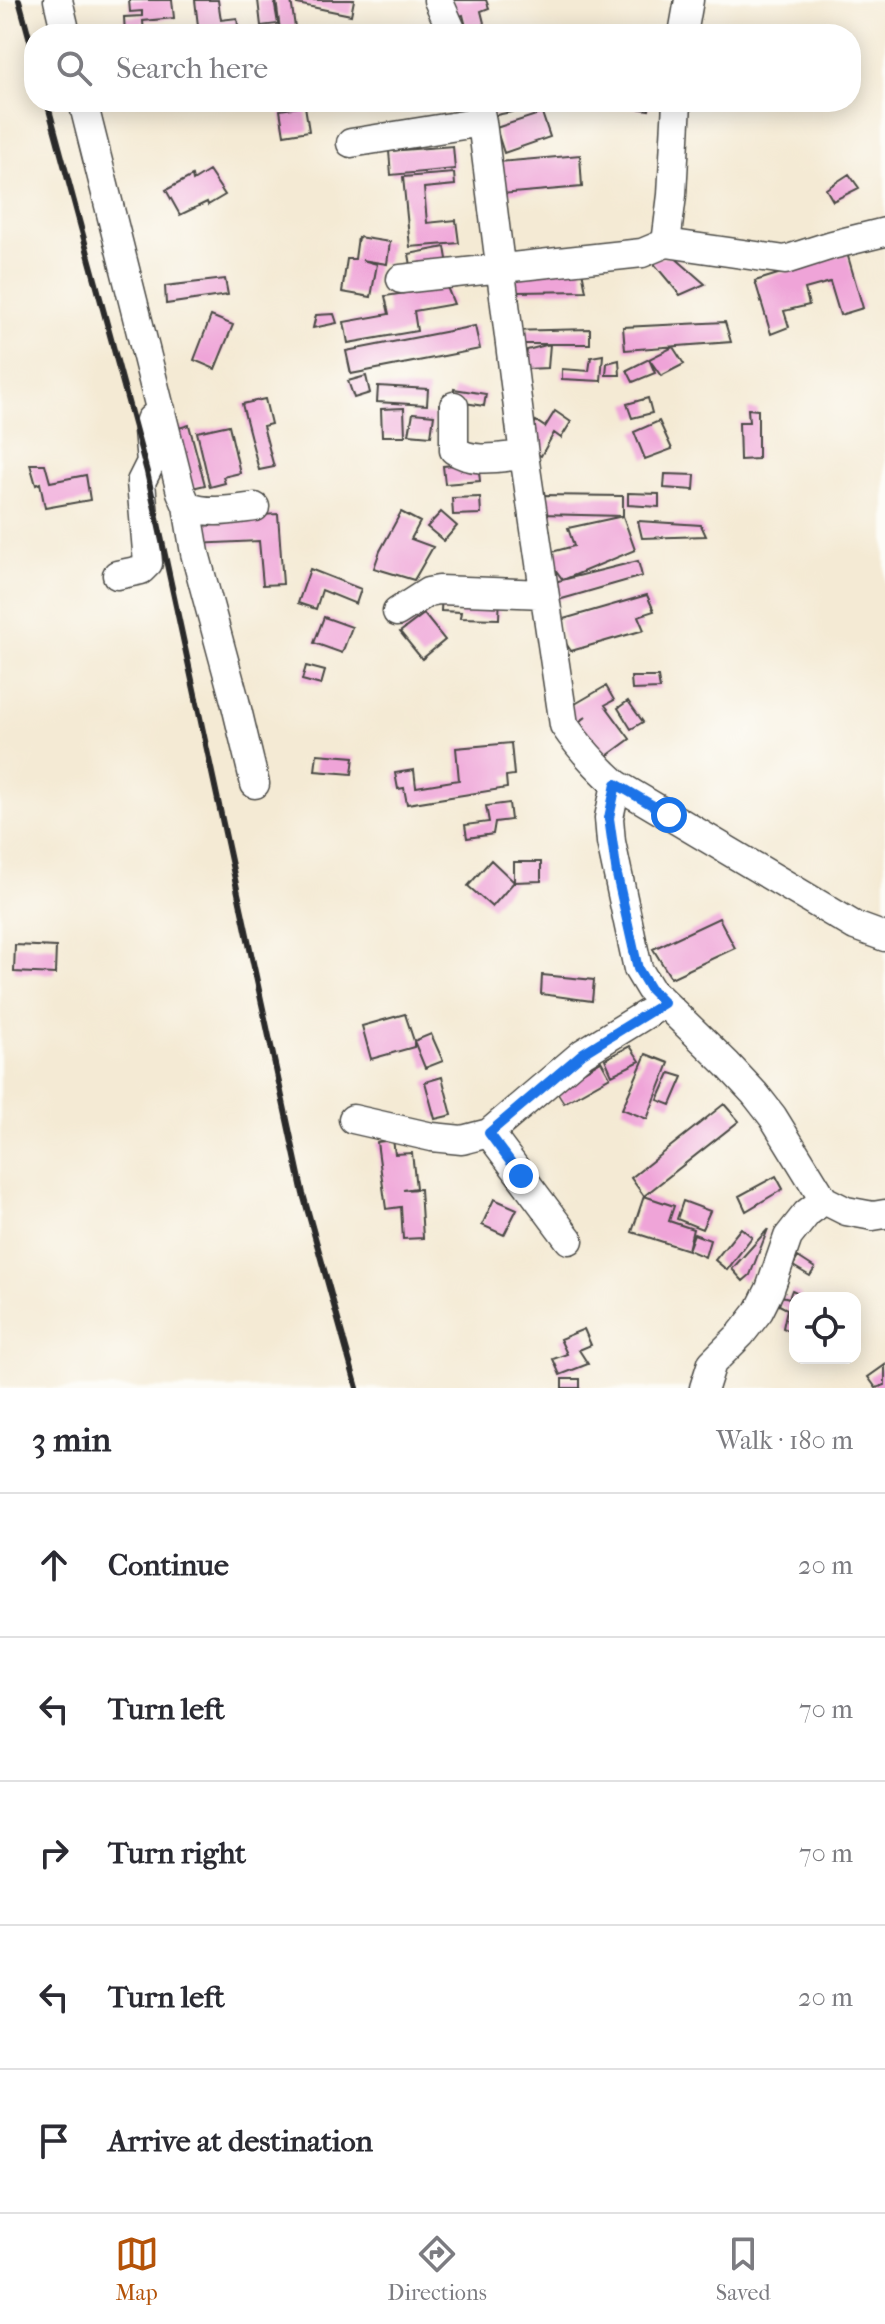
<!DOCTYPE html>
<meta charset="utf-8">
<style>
:root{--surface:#fff;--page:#f7f7f7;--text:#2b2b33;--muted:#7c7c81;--line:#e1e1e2;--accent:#b45309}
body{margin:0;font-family:"IM FELL French Canon",serif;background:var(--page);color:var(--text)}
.controls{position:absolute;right:24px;bottom:24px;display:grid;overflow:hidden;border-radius:16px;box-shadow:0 4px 20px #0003}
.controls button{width:72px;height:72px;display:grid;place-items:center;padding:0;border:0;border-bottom:2px solid var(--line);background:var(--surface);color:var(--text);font:40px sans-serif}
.stop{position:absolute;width:24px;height:24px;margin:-18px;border:6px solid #1a73e8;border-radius:50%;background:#fff}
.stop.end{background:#1a73e8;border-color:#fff;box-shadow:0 2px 8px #0008}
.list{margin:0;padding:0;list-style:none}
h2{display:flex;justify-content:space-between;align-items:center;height:104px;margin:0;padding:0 32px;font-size:34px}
h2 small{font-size:26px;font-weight:400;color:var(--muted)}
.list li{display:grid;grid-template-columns:52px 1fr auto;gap:24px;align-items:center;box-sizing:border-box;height:144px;padding:0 32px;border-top:2px solid var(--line)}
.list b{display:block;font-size:30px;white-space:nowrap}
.list em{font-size:26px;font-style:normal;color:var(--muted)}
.icon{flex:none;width:44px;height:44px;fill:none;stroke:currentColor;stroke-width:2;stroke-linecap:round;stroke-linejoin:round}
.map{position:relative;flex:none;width:885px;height:1388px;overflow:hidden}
.search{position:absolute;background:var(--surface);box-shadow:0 4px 20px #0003;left:24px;right:24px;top:24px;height:88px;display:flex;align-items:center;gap:20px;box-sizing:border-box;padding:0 28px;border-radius:32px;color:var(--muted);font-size:30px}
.sheet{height:824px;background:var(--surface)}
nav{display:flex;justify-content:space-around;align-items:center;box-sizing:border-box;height:112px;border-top:2px solid var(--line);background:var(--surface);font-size:22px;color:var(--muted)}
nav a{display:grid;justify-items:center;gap:4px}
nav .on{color:var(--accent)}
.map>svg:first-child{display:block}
</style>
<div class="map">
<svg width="885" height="1388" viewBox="0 0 885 1388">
<rect width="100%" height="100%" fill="#fdfcf7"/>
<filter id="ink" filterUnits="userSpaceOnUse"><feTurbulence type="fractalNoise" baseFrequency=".0125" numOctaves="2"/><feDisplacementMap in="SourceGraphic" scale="16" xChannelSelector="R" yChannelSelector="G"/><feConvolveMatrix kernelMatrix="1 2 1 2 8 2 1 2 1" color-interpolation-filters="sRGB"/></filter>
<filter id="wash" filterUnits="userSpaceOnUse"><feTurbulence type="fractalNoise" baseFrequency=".006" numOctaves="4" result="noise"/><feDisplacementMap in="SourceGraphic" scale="32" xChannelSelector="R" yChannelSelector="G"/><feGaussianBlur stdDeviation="1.8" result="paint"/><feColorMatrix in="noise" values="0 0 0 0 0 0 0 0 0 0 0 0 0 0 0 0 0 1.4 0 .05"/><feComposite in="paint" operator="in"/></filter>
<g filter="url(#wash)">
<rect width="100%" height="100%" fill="#f4ead4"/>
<g id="blocks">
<path fill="#efa4d8" d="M129 0H172L174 18 143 21 144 34H125L124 17 142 16V11L130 12Z
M195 0H218L221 20 237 18 239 33 199 34Z
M258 0H274L278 24 261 26Z
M276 0H291L295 27 280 30Z
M298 0H354L351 15 297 4Z
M453 0H486L489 8 481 11 486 31 468 34 463 15 452 19Z
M489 102H558V103L491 116Z
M636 102H650L649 110 635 108Z
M305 106 309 131 284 135 280 110Z
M542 113 550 137 504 153 496 128Z
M453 146 455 169 391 175 389 151Z
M580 155 582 187 501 194 498 162Z
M209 171 225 195 208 205 207 202 180 215 166 190 192 176 193 181Z
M454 173 455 185 424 188 427 223 456 220 459 243 410 247 403 177Z
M849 174 859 188 833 201 826 189Z
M358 237 390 242 387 264 362 260 377 264 371 297 342 292 347 259H355Z
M445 247 448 265 412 271 409 254Z
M847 253 863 308 840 315 830 282 805 289 809 305 784 311 789 327 771 334 755 281Z
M673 256 705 284 680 295 650 259Z
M581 266 586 291 517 292 512 273Z
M225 279 228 295 166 304 165 286Z
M447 287 454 304 414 311 417 331 348 343 344 322 389 314 385 296Z
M334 314 337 323 313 328 316 315Z
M211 316 233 325 215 369 194 360Z
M725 322 731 342 625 350 623 327Z
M475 326 480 349 351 374 346 351Z
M590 329V344H550L548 368 525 369 527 350 550 344H509L508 331Z
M673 347 684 364 661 376 649 359Z
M603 355 601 381 562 379V369L589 371 591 357Z
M649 359 655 373 633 382 627 370Z
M619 360 620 375H606L607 363Z
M366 376 370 393 354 398 348 381Z
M378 386 428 389 427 405 377 402Z
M454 389 486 394 484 406 452 401Z
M648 398 652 413 632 418 627 404Z
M265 399 271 424 263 426 274 467 259 470 242 404Z
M404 408 405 436H382L381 409Z
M748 409 758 410V459L740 460 739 422H749Z
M555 411 571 422 561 438 554 433 541 456 523 446 536 421 545 427Z
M413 413 434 415 431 436 409 434Z
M659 421 672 449 645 459 634 432Z
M189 425 205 485 188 489 172 430Z
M229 425 240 473 223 477 225 483 210 487 197 432Z
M478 463 480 481 445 484 443 466Z
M30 464H45L50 482 86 475 90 500 45 508 40 483 36 485Z
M665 474 695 475 694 490 664 488Z
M628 493 659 494V507L628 505Z
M540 495 623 496V516L635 550 563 580 544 554 574 546 568 528 623 516 540 514Z
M480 497 481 514 453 515 452 498Z
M401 512 420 522 411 539 433 547 414 580 374 568 380 551Z
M441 512 457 526 444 541 427 527Z
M278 514 283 584 263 585 259 541 194 544 193 519Z
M638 521 701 525 706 536 642 538Z
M638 561 642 576 555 601 550 583Z
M310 569 361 589 356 604 322 590 316 609 298 603Z
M442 592 500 594 499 619 460 618 461 612 441 611Z
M647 595 654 611 638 616 644 630 571 651 563 639 560 620Z
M424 614 445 640 422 659 400 632Z
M324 617 352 627 342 653 314 643Z
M306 666 325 671 321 685 302 680Z
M631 677H658L660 689 632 690Z
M606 686 614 700 605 705 630 739 600 761 577 724 586 717 572 726 563 711Z
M628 701 643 722 631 729 618 708Z
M511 743 514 775 506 776 507 788 407 804 404 788 398 789 395 773 414 770 416 787 459 780 456 748Z
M317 754 354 757 352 774 315 771Z
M509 803 511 820 495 822 493 834 467 838 465 825 489 822 486 806Z
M491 860 514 882V862H541V881L514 882 492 907 468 886Z
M719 918 735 948 671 978 653 949Z
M15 945 56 947 55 974 14 972Z
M542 975 594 980 592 1001 541 994Z
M405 1014 414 1041V1047L371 1059 362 1026Z
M431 1034 443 1061 425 1068 414 1041Z
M630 1046 640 1061 612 1075 605 1059Z
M646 1054 669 1063 647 1119 622 1109Z
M601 1061 610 1077 564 1103 555 1089Z
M670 1073 683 1077 671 1105 658 1100Z
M442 1077 452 1115 435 1119 425 1082Z
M724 1104 739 1121 644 1196 631 1178Z
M393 1140 395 1154 412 1153 416 1188 403 1190 420 1189 423 1238 403 1239 401 1207 386 1209 377 1142Z
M776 1176 783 1189 746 1211 739 1196Z
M644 1196 674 1206 669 1221 693 1229 688 1250 632 1232Z
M494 1199 517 1209 504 1235 482 1225Z
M683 1201 710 1211 702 1229 677 1219Z
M741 1228 752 1237 727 1270 715 1260Z
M768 1229 750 1275 743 1281 732 1269Z
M694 1234 710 1240 705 1257 688 1250Z
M798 1257 815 1268 810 1276 793 1266Z
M792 1290 801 1294 800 1298H795V1320L792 1332 783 1328 787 1309 779 1305 782 1296 789 1298Z
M584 1329 591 1345 579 1350 588 1364 560 1375 553 1359 567 1354 560 1339Z
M885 1365V1385L876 1388 868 1377Z
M562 1379H580V1388H562Z"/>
</g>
</g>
<g filter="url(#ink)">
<use href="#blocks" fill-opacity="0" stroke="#494844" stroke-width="2"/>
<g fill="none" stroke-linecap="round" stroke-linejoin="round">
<defs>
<path id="minor" d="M58 0 66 34
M438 0 453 34
M683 34 689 0
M83 102 181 492 187 506C208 515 232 510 255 507
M478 102 482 122 524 455 564 725C579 747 596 766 616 784L855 926 885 937
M351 143 482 122
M666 243 672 195 677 102
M401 279 642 253 666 243 785 260 832 245 885 232
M454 406V450C473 464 501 457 524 455
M187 506 195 553 235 701 255 784
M117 575 141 570 148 563 141 482 151 462 148 430 150 420 161 410
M397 612 428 592 439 590 544 594
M616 784 609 818 611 842 638 969 650 989 727 1064 755 1094 773 1117 824 1200 846 1211 873 1216 885 1214
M353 1119 432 1137 462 1140 489 1133 583 1053 664 1003
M489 1133 569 1240
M704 1388 712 1363 741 1334 759 1311 770 1289 788 1237 807 1213 824 1200"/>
</defs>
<use href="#minor" stroke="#494844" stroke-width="31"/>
<use href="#minor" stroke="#fff" stroke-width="28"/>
<path stroke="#2b2b2b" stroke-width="6" d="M19 0 34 55
M47 102 147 472 303 1194 357 1388"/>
</g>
</g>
<g fill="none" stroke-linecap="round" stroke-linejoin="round" filter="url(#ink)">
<path stroke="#1a73e8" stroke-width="10" d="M521 1176 489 1133 583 1053 664 1003 650 989 638 969 617 875 609 818 616 784 669 815"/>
</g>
</svg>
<div class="controls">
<button><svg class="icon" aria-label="locate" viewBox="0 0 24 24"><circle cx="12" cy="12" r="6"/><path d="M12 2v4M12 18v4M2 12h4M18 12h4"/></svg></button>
</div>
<div class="stop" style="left:669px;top:815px"></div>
<div class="stop end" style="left:521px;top:1176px"></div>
<div class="search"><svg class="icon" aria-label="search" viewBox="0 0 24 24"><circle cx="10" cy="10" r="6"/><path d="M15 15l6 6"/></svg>Search here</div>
</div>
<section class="sheet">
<h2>3 min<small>Walk · 180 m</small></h2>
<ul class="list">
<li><svg class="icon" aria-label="ahead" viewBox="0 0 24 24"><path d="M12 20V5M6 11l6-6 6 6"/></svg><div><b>Continue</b></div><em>20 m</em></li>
<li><svg class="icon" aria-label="left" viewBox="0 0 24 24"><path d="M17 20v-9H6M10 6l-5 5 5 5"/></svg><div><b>Turn left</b></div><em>70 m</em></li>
<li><svg class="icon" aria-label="right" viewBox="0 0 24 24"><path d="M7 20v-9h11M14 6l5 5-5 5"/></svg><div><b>Turn right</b></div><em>70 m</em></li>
<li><svg class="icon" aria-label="left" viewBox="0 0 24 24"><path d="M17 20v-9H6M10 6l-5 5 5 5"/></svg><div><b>Turn left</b></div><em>20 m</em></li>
<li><svg class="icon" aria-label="arrive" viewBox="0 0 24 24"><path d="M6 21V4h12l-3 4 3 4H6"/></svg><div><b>Arrive at destination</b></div></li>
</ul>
</section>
<nav>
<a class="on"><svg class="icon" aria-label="map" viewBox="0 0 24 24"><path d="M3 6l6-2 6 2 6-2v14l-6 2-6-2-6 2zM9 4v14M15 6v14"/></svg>Map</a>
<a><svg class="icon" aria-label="directions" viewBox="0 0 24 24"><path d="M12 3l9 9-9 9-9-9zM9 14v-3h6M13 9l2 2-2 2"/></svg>Directions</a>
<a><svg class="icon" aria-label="saved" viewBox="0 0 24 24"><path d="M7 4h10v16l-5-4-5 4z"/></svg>Saved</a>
</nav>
